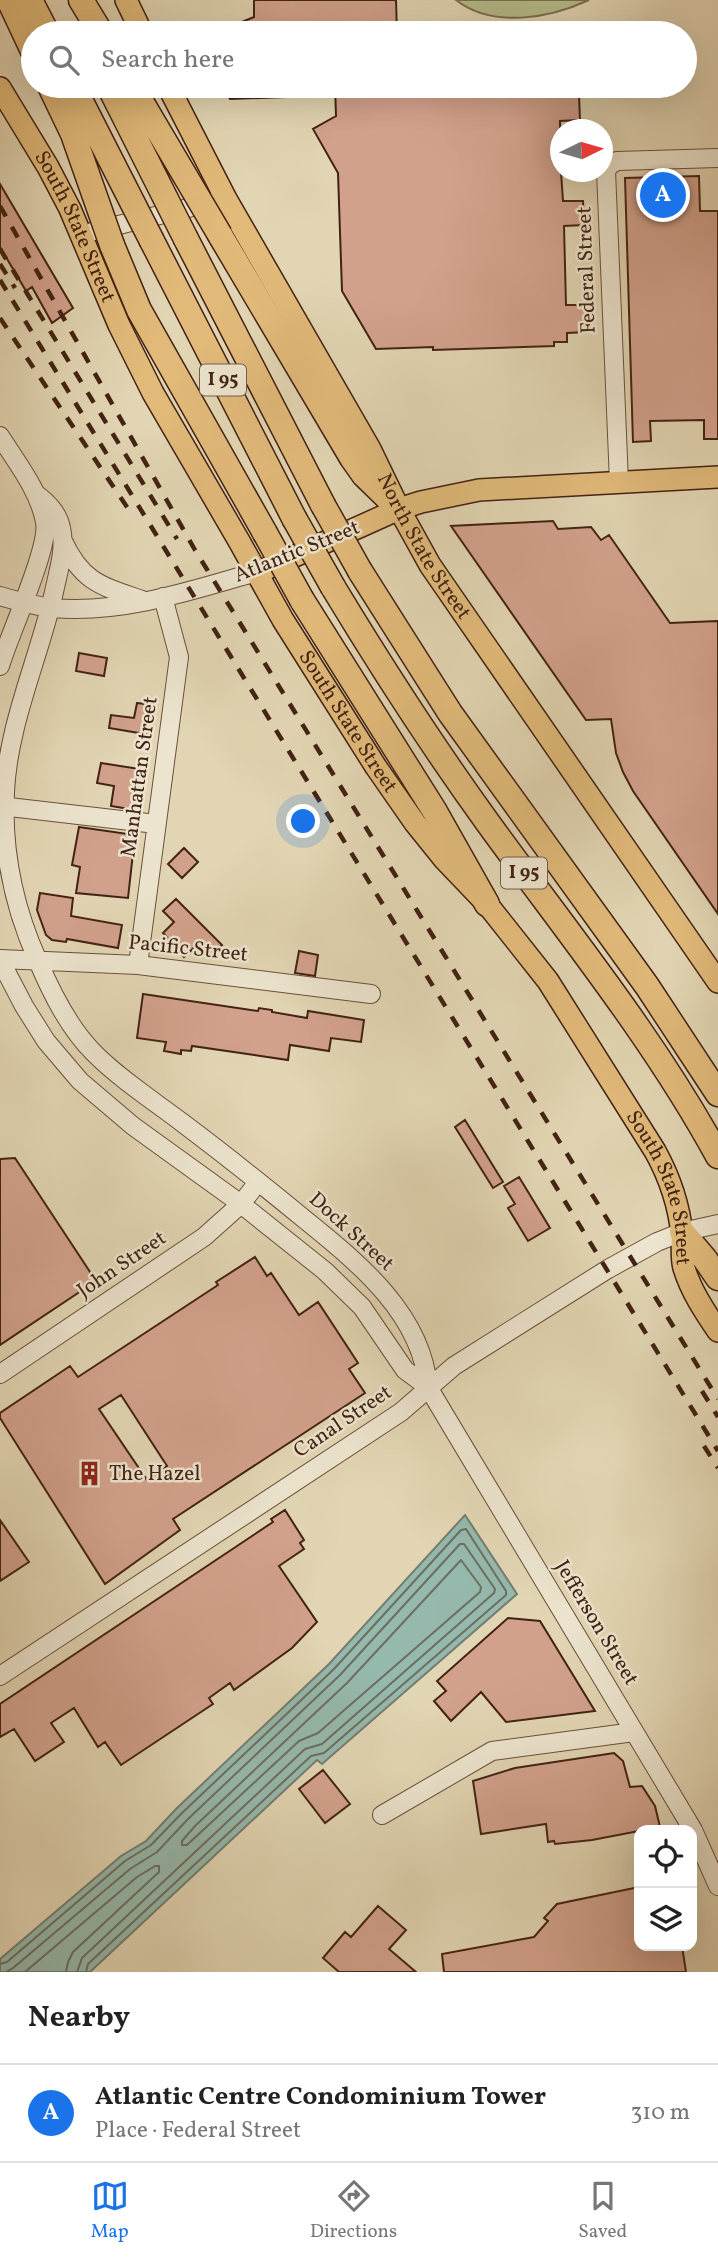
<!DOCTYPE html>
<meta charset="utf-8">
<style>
:root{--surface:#fff;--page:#f6f6f6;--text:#222;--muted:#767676;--line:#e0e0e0;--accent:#1a73e8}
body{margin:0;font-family:Vollkorn,serif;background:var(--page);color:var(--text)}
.controls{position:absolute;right:21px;bottom:21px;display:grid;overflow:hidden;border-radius:14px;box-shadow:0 7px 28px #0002}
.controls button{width:63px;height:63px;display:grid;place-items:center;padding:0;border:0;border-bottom:2px solid var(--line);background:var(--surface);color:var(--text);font:35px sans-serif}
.compass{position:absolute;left:550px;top:119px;width:63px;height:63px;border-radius:50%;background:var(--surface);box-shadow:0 7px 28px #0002;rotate:85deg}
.you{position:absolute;left:304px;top:822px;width:24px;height:24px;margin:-18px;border:5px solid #fff;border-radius:50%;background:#1a73e8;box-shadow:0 0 0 10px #1a73e833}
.badge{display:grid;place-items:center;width:46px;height:46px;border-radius:50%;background:var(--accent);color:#fff;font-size:23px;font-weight:700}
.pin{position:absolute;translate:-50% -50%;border:4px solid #fff;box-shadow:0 2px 7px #0006}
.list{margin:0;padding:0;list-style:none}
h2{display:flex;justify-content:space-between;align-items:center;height:91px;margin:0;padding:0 28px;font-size:30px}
h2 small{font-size:23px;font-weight:400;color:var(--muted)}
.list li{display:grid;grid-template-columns:46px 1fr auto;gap:21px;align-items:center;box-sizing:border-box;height:98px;padding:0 28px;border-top:2px solid var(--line)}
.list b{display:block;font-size:26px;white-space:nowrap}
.list p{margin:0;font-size:23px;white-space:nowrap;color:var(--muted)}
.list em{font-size:23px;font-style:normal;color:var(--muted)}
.icon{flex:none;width:38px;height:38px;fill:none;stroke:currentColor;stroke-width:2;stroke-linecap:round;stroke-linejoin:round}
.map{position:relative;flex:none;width:718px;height:1972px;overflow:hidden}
.search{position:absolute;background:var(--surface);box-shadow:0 7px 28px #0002;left:21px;right:21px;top:21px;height:77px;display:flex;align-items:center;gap:18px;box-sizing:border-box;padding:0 24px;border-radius:38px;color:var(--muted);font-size:26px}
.sheet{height:189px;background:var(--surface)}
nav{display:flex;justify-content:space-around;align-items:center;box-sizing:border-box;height:98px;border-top:2px solid var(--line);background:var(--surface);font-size:19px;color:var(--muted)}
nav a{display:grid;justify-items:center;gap:4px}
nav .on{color:var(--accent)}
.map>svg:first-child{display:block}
</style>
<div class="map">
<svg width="718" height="1972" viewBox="0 0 718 1972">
<rect width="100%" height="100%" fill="#e2d5b3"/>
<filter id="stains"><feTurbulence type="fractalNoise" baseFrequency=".00286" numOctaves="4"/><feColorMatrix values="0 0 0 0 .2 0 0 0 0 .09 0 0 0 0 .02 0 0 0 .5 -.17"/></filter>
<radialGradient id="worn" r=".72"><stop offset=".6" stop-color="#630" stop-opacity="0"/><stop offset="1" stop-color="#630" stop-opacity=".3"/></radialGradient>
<path fill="#b5bd8b" stroke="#7c704f" stroke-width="2" d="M456 0H589C550 18 493 29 456 0Z"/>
<path fill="#95b9ad" stroke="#747d6f" stroke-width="2" d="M465 1515 517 1594 322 1764 317 1760 90 1972H0V1959L121 1856 146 1841 177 1808 329 1664Z"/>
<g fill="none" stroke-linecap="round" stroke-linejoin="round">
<path stroke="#6c6e60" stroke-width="2" d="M461 1560 481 1587 480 1592 318 1733 299 1741 187 1845H182V1841L195 1826 347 1683Z
M0 1964 7 1962 125 1861 151 1845 182 1813 334 1669 461 1530 466 1529 506 1591V1595L324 1753 311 1756 88 1964 86 1972
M6 1972 13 1968 130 1869 157 1852 188 1819 340 1675 460 1544H464L495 1589 494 1593 322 1744 305 1749 82 1958 77 1972
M25 1972 137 1877 155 1866H159V1872L73 1952 68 1962 66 1972"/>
</g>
<path fill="#d2a18c" stroke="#422213" stroke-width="2" fill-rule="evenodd" d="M254 0H396L397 33H215L254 17Z
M222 86H313V96L230 99Z
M335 86H559V96L579 95 580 120 560 121 561 172 563 201H583L584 225 564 226 566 305H586L587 332 567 333V342H554V346L433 350V347L376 349 342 291 338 173 313 129 336 116Z
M699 176 700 211H718V439H704V420L650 421 651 441 633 442 625 178Z
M0 184 73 308 52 323 32 287 26 291 0 247Z
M553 521 558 529 591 527 601 540 609 535 670 623 718 621V914L633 791 623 772 616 753 611 719 586 720 451 526Z
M79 653 107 658 104 676 76 671Z
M137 703 154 705 151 735 109 728 111 715 134 718Z
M101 763 146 770 141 811 111 806 114 786 97 783Z
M79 827 135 835 128 898 76 893 80 867 72 865Z
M184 848 198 862 182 878 168 864Z
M40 893 73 898 71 916 122 925 118 948 67 939 66 942 52 940 46 935 37 910Z
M176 899 222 945 210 958 197 945 184 957 163 933 174 922 163 911Z
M299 951 318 955 315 976 295 973Z
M143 994 258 1011 259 1008 272 1010V1012L307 1018 308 1011 364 1020 361 1042 331 1038 329 1051 290 1045 288 1060 192 1046 191 1051 181 1050V1054L164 1051 166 1042 137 1038Z
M465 1120 503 1182 493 1188 455 1127Z
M15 1158 96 1281 0 1345V1159Z
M519 1177 550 1228 528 1241 508 1208 515 1204 504 1186Z
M255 1257 267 1276 271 1273 299 1315 318 1302 358 1363 349 1369 365 1393 173 1519 180 1530 105 1584 0 1418V1413L70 1366 78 1377 218 1285 216 1282ZM121 1395 167 1466 147 1480 99 1409Z
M285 1510 304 1540 300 1543 304 1549 279 1566 317 1622 292 1648 234 1690 230 1683 209 1698 213 1704 121 1765 105 1742 98 1747 74 1708 51 1723 64 1742 35 1761 14 1729 0 1737V1704L273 1522 271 1519Z
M0 1520 29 1562 0 1581Z
M508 1618 540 1621 595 1711 506 1722 481 1692 451 1721 434 1701 446 1691 437 1681Z
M614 1753 623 1761 630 1787 642 1786 655 1806 660 1827 592 1840 555 1844 554 1841 548 1842 546 1824 481 1834 473 1781 515 1768Z
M323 1770 350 1804 325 1823 299 1789Z
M639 1887V1946H682L686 1972H444L442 1954 534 1937 548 1921 544 1918 557 1904Z
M378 1906 406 1930 389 1949 416 1972H339L323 1958 345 1932 351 1937Z"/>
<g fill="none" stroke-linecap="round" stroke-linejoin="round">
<defs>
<path id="minor" d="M94 231 213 202
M0 436C17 463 39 490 45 522 50 547 9 635 0 666
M619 482 606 171 610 165 617 161 718 158
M36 494C48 503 58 513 61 528 66 549 58 572 54 592 39 658 8 724 5 792 2 850 14 908 38 961 52 994 69 1028 94 1053 121 1080 154 1101 184 1124 224 1154 264 1186 303 1218 357 1262 422 1313 428 1387
M63 541C82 582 101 586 142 600
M0 596C17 601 35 606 53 608 121 614 191 591 256 572
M0 806 156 824
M0 959 138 965 371 994
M0 960 24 1006 46 1041 80 1081 133 1126 241 1204 325 1271 362 1307 405 1370 428 1387 693 1830 718 1886
M138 965 179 657 163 597
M0 1374 204 1237 241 1204 258 1182
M0 1676 401 1412 454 1366 608 1269 657 1242 682 1232 718 1224
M382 1815 492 1751 634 1732"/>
<g id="major">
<path d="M126 0 142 33"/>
<path id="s1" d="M168 86 226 199 370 449 399 509 430 565 718 982"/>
<path id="s2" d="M0 88 48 167 70 209 119 325 153 393 239 541 283 620 376 767 415 823 444 859 487 904 548 981 655 1151C670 1178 679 1204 682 1235 683 1246 681 1258 684 1268 691 1291 705 1312 718 1331"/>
<path d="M268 568 399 509 421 502 479 490 718 477"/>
</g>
<path id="highway" d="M9 0 33 51
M30 0 47 33
M81 0 101 33
M220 235 352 458 364 475 399 509
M186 239 323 505
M152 241 294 518
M112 245 139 310 265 533
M360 571 450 713 647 986 718 1094
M333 587C382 668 433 747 488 823 567 932 653 1037 718 1156
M302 600 434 810 487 904
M682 1232 705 1259 718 1278"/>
</defs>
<use href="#minor" stroke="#6a4f3b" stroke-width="20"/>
<use href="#major" stroke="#422213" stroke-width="24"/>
<use href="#highway" stroke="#422213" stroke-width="27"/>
<use href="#minor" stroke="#ece4ce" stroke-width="18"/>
<use href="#major" stroke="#e1ba7a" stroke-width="21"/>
<use href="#highway" stroke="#e1ba7a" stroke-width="24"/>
<path stroke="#422213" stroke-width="4.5" stroke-dasharray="12 12" stroke-linecap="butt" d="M0 206 195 550 718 1399
M0 249 177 539
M0 264 15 288
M0 280 718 1451
M0 318 131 513
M702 1391 718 1417
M704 1446 718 1468"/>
<defs>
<path id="highway-bridge" d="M50 86 73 134 112 245
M73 86 152 241
M109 86 186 239
M132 86 220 235
M323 505 360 571
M294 518 333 587
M265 533 302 600"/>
</defs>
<use href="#highway-bridge" stroke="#422213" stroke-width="27" stroke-linecap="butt"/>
<use href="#highway-bridge" stroke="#e1ba7a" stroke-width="24"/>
</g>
<defs>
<symbol id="building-bare" viewBox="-9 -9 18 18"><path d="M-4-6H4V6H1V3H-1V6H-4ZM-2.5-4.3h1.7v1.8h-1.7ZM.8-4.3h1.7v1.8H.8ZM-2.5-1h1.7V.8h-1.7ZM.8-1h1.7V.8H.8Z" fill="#8f2418" stroke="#ece4ce" stroke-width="2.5" paint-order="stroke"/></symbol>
</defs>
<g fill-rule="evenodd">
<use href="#building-bare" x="72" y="1456" width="35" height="35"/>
</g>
<g text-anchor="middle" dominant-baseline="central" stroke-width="5" stroke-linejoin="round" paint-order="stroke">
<g fill="#ece4ce" stroke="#755c4b" stroke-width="2">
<rect x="200" y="364.5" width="46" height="31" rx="5"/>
<rect x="501" y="857.5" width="46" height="31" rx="5"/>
</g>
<g font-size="19" font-weight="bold" fill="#422213">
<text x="223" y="380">I 95</text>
<text x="524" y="873">I 95</text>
</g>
<g font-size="21" fill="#422213" stroke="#ece4ce">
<text stroke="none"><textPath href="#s2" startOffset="158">South State Street</textPath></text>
<text transform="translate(587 270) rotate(-92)">Federal Street</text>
<text stroke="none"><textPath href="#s1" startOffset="527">North State Street</textPath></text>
<text transform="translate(297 552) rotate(-22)">Atlantic Street</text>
<text stroke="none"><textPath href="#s2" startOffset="724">South State Street</textPath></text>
<text transform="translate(140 777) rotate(-82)">Manhattan Street</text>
<text transform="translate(188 949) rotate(6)">Pacific Street</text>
<text stroke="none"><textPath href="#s2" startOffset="1290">South State Street</textPath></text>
<text transform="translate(351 1232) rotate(42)">Dock Street</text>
<text transform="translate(122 1265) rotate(-34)">John Street</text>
<text transform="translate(343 1422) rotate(-34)">Canal Street</text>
<text transform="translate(596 1623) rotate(59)">Jefferson Street</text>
</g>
<g font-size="21" fill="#422213" stroke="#ece4ce" text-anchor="start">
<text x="109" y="1474">The Hazel</text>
</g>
</g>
<rect width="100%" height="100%" filter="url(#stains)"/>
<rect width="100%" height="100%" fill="url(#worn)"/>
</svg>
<div class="controls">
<button><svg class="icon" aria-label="locate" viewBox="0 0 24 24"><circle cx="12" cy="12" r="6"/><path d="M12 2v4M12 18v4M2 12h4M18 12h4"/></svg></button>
<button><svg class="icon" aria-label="layers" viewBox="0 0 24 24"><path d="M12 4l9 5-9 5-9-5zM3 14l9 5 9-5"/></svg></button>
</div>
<svg class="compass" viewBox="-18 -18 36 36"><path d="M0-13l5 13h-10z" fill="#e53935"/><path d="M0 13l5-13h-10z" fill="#767676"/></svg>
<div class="you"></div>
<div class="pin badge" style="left:663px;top:195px">A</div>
<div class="search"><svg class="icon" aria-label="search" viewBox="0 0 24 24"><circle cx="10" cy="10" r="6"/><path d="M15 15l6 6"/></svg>Search here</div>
</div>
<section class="sheet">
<h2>Nearby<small></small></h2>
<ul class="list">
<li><span class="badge">A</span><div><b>Atlantic Centre Condominium Tower</b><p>Place · Federal Street</p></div><em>310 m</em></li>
</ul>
</section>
<nav>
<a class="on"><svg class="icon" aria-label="map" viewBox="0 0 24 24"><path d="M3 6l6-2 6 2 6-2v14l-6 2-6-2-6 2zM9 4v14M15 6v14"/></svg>Map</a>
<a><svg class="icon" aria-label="directions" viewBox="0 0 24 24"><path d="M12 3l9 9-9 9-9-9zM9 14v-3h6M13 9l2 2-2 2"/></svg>Directions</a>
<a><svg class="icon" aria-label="saved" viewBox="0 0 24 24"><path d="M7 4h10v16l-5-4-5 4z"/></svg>Saved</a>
</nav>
